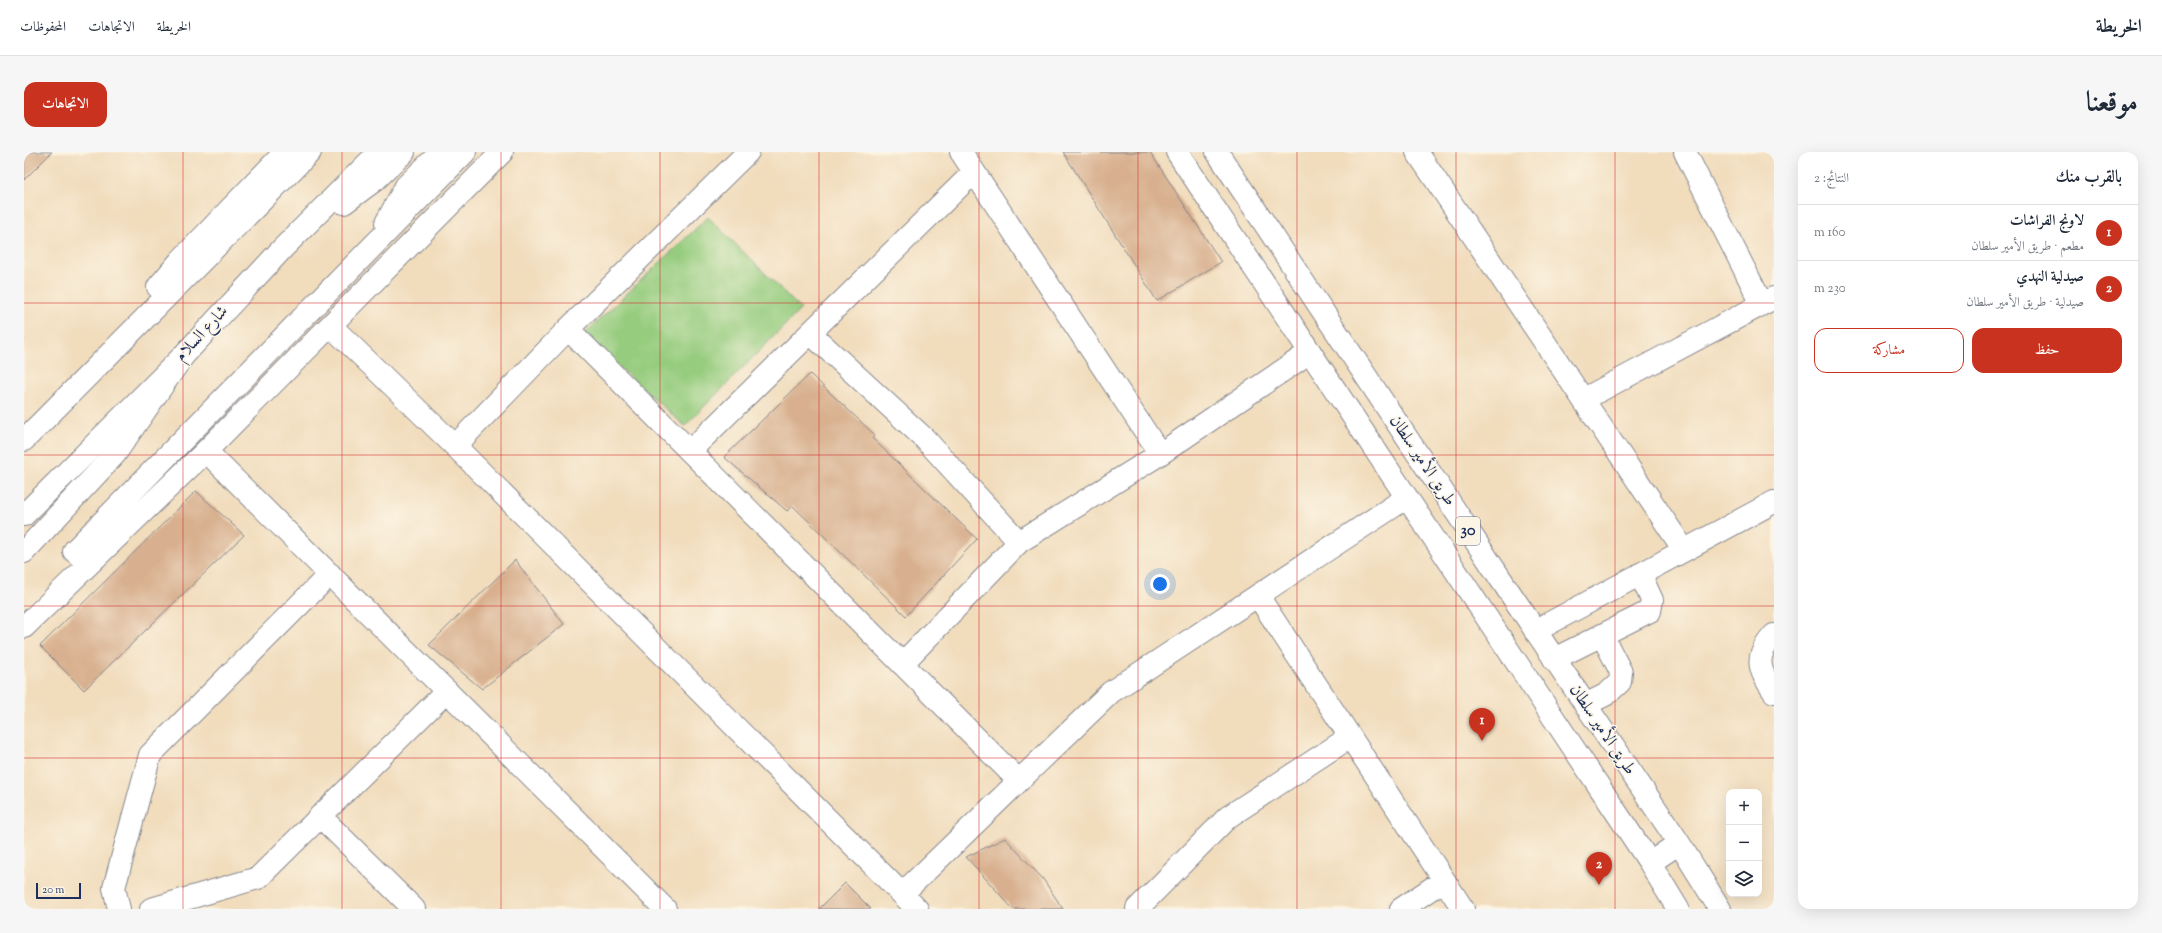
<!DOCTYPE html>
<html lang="ar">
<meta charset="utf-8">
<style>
:root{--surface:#fff;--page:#f6f6f7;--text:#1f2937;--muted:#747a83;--line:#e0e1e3;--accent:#c8321e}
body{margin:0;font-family:"Sorts Mill Goudy",Amiri,serif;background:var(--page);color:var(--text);direction:rtl}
.controls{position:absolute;right:12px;bottom:12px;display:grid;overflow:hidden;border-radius:8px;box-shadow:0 4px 16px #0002}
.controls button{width:36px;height:36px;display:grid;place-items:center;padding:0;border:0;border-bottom:1px solid var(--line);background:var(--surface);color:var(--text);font:20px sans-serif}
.scale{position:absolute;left:12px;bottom:10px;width:45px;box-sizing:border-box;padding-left:4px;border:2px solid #1b2f5e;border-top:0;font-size:11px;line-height:14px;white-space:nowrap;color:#1b2f5e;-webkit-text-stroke:3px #fcf5e5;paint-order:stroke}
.you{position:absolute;left:1136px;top:432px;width:14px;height:14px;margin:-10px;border:3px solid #fff;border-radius:50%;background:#1a73e8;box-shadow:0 0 0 6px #1a73e833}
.badge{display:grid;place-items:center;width:26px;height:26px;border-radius:50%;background:var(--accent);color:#fff;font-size:13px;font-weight:700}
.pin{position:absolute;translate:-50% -33px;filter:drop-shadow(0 1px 2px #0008)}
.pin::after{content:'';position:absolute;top:21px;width:14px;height:12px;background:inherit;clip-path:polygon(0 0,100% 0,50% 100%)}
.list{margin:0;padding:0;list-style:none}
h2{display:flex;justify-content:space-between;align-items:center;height:52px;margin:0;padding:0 16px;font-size:17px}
h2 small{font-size:13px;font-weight:400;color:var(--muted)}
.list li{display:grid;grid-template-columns:26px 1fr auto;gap:12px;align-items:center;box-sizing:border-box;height:56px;padding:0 16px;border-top:1px solid var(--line)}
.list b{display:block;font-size:15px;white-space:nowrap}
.list p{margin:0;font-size:13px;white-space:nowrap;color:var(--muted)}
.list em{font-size:13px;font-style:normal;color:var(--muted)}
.actions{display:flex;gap:8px;padding:12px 16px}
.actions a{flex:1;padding:9px 0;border:1px solid var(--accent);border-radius:12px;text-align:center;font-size:14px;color:var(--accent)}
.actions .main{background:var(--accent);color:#fff}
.icon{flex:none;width:22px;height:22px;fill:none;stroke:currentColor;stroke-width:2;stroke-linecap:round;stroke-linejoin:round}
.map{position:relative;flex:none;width:1750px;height:757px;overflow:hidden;direction:ltr;border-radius:12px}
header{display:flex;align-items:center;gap:24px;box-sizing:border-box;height:56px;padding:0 20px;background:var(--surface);border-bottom:1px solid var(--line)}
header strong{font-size:19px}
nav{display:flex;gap:22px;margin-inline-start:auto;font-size:14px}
.intro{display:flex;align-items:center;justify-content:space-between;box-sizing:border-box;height:96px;padding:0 24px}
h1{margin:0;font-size:28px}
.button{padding:10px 18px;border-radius:12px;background:var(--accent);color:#fff;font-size:14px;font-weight:700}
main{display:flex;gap:24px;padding:0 24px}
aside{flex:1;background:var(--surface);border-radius:12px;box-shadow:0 4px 16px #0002}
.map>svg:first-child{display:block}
</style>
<header>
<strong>الخريطة</strong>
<nav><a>الخريطة</a><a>الاتجاهات</a><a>المحفوظات</a></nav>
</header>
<div class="intro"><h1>موقعنا</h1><a class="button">الاتجاهات</a></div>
<main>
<aside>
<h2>بالقرب منك<small>النتائج: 2</small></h2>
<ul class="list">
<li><span class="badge">1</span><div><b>لاونج الفراشات</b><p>مطعم · طريق الأمير سلطان</p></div><em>160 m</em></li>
<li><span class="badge">2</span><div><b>صيدلية النهدي</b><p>صيدلية · طريق الأمير سلطان</p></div><em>230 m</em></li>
</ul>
<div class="actions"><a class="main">حفظ</a><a>مشاركة</a></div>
</aside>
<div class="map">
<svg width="1750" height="757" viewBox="0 0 1750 757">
<rect width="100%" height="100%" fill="#fcf5e5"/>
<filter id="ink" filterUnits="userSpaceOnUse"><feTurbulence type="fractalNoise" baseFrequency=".025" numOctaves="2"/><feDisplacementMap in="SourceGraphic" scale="8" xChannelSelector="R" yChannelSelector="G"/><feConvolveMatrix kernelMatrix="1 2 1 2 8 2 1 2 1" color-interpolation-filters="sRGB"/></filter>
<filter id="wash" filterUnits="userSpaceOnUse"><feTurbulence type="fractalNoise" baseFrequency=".012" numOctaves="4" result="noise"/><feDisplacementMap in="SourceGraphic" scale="16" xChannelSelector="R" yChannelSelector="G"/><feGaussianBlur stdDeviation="0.9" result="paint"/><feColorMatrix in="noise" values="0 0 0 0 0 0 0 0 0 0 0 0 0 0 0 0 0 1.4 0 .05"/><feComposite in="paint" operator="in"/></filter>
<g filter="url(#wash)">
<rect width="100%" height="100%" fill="#f1dcbc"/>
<path fill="#95cc7e" stroke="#587e6e" d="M684 65 777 157 661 274 559 183Z"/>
<g id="blocks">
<path fill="#d8b08f" d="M0 0H28L0 28Z
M1039 0H1126L1197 110 1133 149Z
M786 222 851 283 848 286 953 387 882 464 769 354 763 359 700 305Z
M172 339 220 383 60 538 16 494Z
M491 408 540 472 458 537 405 493Z
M981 686 1019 727 1039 757H989L942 705Z
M821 731 847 757H795Z"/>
</g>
</g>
<g filter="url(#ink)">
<use href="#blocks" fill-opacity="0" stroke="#86868d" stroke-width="1"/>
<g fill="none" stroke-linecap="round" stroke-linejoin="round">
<defs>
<path id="minor" d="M937 0 1136 302
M1393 0 1660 398
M1661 0 1738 152
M307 174 431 294 893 757
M544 177 995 629
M786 181 900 286 995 390
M1560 247 1750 146
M431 294 544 177 724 0
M182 299 641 757
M666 299 950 20
M1234 444 1439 757
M1511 479 1750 350
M1578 483 1626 459 1628 448 1616 422
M1750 483C1730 505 1734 517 1750 540
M1530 507 1578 483 1597 520 1596 530 1583 542 1561 553
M878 512 995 390 1136 302 1286 200
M296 664 390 757
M878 742 1087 540 1382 346
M95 757 90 736 126 603 306 422
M127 757 234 726 423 539
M1113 757 1204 665 1326 585
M1377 757 1420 728"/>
<path id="major" d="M1153 0 1626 711 1654 757
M1193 0 1488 444 1655 691 1696 757
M320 51 351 28 380 0
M362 71 382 34 417 0
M134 135 156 109 261 0
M0 288 286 0
M0 363 159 204 258 97 355 0
M65 412 50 399 441 0
M0 475 182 299 478 0
M1626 711 1655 691"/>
<path id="highway" d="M0 400 91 302 159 204"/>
</defs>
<use href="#minor" stroke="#86868d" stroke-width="24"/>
<use href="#major" stroke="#86868d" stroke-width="24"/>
<use href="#highway" stroke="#86868d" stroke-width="24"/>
<use href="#minor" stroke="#fff" stroke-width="22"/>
<use href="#major" stroke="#fff" stroke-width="22"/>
<use href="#highway" stroke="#fff" stroke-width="22"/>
</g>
</g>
<path fill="none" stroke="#d62828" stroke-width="1" stroke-opacity="0.55" d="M159 0V757M318 0V757M477 0V757M636 0V757M795 0V757M955 0V757M1114 0V757M1273 0V757M1432 0V757M1591 0V757M0 151H1750M0 303H1750M0 454H1750M0 606H1750"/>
<g text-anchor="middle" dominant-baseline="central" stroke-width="3" stroke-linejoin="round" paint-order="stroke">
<rect fill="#fcf5e5" stroke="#5e6a86" stroke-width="1" x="1432" y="365" width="24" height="28" rx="3"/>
<g font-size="16" font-weight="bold" fill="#1b2f5e">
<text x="1444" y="379">30</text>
</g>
<g font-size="17" fill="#1b2f5e" stroke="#fcf5e5">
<text transform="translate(178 182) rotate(-47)">شارع السلام</text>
<text transform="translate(1398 309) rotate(56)">طريق الأمير سلطان</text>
<text transform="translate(1578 578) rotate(56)">طريق الأمير سلطان</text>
</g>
</g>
</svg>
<div class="controls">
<button>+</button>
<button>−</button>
<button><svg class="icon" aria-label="layers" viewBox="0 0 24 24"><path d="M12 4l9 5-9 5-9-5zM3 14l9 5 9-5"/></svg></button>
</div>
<div class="scale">20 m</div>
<div class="you"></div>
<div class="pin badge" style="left:1458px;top:589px">1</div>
<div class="pin badge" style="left:1575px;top:733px">2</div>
</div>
</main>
